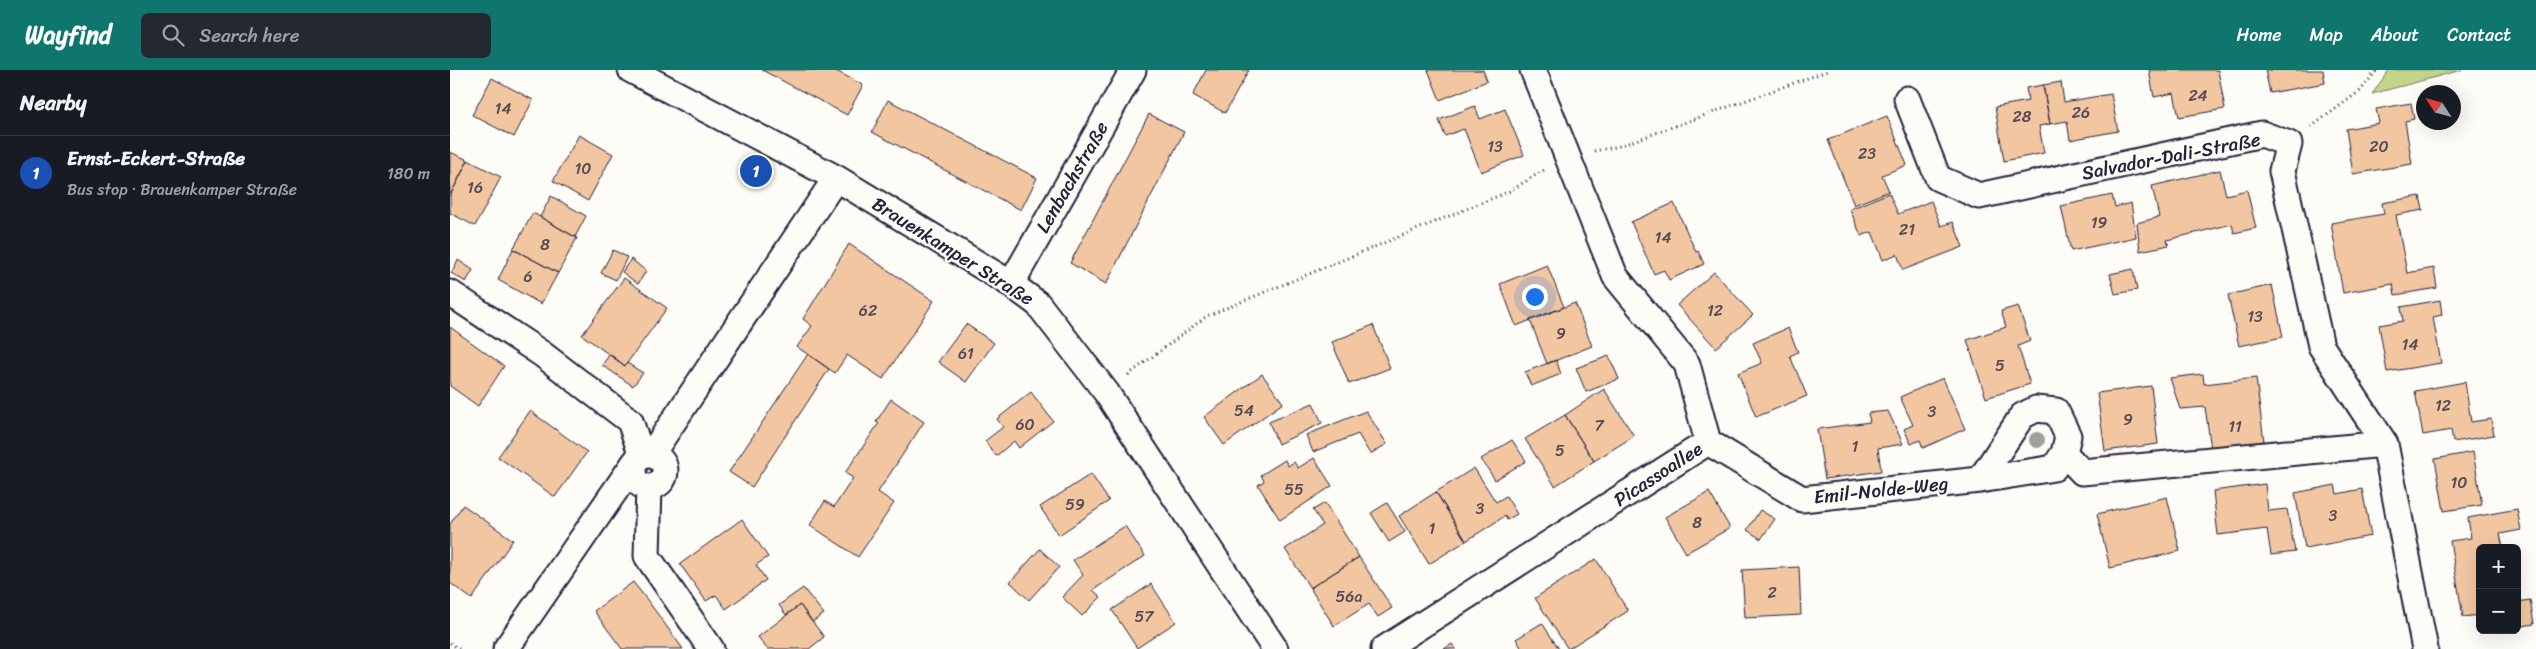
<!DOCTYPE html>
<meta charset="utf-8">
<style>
:root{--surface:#171b24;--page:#242831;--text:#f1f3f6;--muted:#9ea1a6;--line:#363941;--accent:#0f766e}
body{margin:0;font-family:Sriracha,sans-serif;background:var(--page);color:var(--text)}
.controls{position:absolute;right:15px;bottom:15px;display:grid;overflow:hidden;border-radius:8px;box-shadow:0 5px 20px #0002}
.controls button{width:45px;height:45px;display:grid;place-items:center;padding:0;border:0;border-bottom:1px solid var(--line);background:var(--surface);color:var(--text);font:25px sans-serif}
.compass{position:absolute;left:1966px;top:15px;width:45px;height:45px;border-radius:50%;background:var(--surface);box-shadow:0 5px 20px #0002;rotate:306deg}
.you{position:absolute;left:1084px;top:226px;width:18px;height:18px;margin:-12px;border:4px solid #fff;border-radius:50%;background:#1a73e8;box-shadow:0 0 0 8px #1a73e833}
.badge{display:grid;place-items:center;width:32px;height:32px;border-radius:50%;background:var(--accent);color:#fff;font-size:16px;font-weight:700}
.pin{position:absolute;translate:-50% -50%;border:2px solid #fff;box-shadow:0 1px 5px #0006}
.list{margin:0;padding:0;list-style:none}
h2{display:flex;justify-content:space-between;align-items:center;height:65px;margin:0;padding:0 20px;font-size:21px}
h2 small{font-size:16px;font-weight:400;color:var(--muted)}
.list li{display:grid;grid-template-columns:32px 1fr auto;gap:15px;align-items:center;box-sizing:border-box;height:75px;padding:0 20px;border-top:1px solid var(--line)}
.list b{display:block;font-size:19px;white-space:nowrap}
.list p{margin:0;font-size:16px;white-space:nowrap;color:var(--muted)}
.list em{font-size:16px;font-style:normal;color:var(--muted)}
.icon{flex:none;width:28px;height:28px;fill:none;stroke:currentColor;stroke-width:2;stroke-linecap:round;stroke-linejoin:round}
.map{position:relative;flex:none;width:2086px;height:579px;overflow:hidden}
header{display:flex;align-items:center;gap:30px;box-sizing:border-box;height:70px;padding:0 25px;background:var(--accent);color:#fff}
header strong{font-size:24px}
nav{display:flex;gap:28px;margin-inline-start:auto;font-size:18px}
.search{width:350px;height:45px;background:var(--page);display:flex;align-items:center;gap:12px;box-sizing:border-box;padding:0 18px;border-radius:8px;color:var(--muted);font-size:19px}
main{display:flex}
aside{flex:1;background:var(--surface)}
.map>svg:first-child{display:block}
</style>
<header>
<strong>Wayfind</strong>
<div class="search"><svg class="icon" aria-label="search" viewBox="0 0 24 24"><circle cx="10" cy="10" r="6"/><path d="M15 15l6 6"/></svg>Search here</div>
<nav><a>Home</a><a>Map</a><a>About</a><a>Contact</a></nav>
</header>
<main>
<aside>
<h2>Nearby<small></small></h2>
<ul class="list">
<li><span class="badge" style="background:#1a4fb4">1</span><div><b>Ernst-Eckert-Straße</b><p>Bus stop · Brauenkamper Straße</p></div><em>180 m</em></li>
</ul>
</aside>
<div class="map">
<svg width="2086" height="579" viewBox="0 0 2086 579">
<rect width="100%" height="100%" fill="#fdfcf7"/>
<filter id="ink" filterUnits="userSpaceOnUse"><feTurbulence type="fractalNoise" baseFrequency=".02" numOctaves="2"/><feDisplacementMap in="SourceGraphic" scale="10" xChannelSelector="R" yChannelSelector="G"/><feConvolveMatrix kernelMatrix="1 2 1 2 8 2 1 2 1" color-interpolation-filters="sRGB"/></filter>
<g filter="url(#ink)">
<path fill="#c4d489" stroke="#737b62" d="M1939 0H2012L1922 24Z"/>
<path fill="#f3c6a2" stroke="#22223b" d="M312 0H384L413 15 397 45Z
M756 0H799L775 43 743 25Z
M978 0H1033L1037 11 990 30Z
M1699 0H1768L1775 39 1729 47 1724 23 1704 27Z
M1815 0H1873L1875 13 1820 23Z
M42 8 83 30 64 67 22 45Z
M1611 12 1614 32 1661 24 1668 61 1620 70 1617 51 1600 54 1593 15Z
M1593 15 1600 54 1589 56 1594 83 1554 91 1545 37 1578 31 1576 18Z
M438 30 587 108 571 140 422 62Z
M1961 33 1964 49 1955 51 1962 94 1903 104 1896 59 1929 53 1926 39Z
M1025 36 1030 49 1055 39 1074 85 1031 102 1014 59 995 66 989 50Z
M699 44 734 62 656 214 620 193Z
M1437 46 1457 95 1432 105 1439 121 1404 135 1378 70Z
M129 65 163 84 138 131 103 111Z
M0 82 18 90 0 126Z
M18 90 51 107 25 156 0 143V126Z
M1770 100 1776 125 1797 120 1806 158 1784 163 1782 154 1717 170 1719 175 1690 181 1687 153 1709 147 1702 116Z
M1439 123 1448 144 1481 131 1491 156 1503 152 1513 177 1453 200 1447 184 1433 190 1422 162 1411 166 1400 139Z
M1662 125 1665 137 1681 133 1686 167 1621 181 1611 136Z
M101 126 136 146 125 167 90 147Z
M1970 126 1973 140 1946 145 1957 203 1984 198 1987 218 1945 225 1943 214 1893 223 1881 153 1934 144 1932 133Z
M1224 133 1246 182 1248 181 1254 194 1219 210 1214 200 1204 204 1181 152Z
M83 143 127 168 108 203 63 179Z
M399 174 484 231 433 309 397 285 385 303 347 277 362 256 353 249Z
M63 179 108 203 91 234 48 210Z
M163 180 177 187 166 210 151 203Z
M181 189 196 201 188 214 172 202Z
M8 190 23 200 16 212 1 203Z
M1097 195 1114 237 1066 256 1050 214Z
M1683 199 1687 220 1665 224 1660 204Z
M1264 202 1303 245 1266 278 1227 235Z
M174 208 217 238 175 296 132 265Z
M1822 215 1833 267 1789 276 1778 225Z
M1990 230 1992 245 1983 247 1991 293 1937 302 1929 255 1953 251 1951 237Z
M1125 233 1142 276 1097 294 1080 250Z
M1568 236 1580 271 1568 276 1580 314 1536 328 1517 270 1556 257 1551 241Z
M516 254 544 273 516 312 488 292Z
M923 255 940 298 899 314 882 272Z
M0 257 54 296 28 336 0 316Z
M1338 258 1348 282 1340 286 1357 326 1306 347 1288 303 1312 293 1303 273Z
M160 284 175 296 177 293 193 303 183 316 152 295Z
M358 284 379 299 302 417 279 402Z
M1159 286 1169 309 1136 322 1126 298Z
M1106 290 1111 304 1081 316 1075 302Z
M812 304 833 333 774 375 754 347Z
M1753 304 1754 314 1806 308 1814 372 1761 379 1755 337 1730 339 1720 308Z
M1493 308 1515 359 1473 378 1470 370 1461 374 1454 359 1463 355 1450 327Z
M2015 312 2021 352 2041 349 2044 365 2003 372 2001 360 1973 365 1965 321Z
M1701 316 1708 374 1655 381 1647 323Z
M1154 319 1184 366 1144 391 1115 345Z
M581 322 603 351 569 378 564 371 546 386 535 371 553 357 547 349Z
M441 329 474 352 428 422 444 433 408 487 360 455 375 431 384 437 403 408 395 403 429 353 426 352Z
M863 333 872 353 828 374 819 352Z
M80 341 137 382 105 427 48 387Z
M916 341 937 374 920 384 908 364 863 382 856 365Z
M1438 341 1453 374 1428 378 1431 401 1375 409 1367 359 1420 352 1418 343Z
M1115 345 1144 391 1105 416 1075 369Z
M1062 370 1076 391 1045 410 1031 389Z
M2023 382 2032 435 1994 441 1985 389Z
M864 388 882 416 830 450 808 415 814 411 811 405 835 390 838 396 844 392 848 398Z
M1024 398 1046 432 1056 426 1067 444 1057 450 1055 446 1016 471 986 422Z
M641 404 659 431 609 465 590 437Z
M1815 414 1818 441 1837 439 1845 482 1821 485 1817 459 1768 465 1763 421Z
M1885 415 1887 424 1912 419 1921 466 1855 478 1845 423Z
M986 422 1016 471 979 494 949 446Z
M1259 422 1280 458 1236 483 1215 447Z
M1717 427 1730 481 1660 498 1647 444Z
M875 433 909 487 860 518 835 479 873 455 863 440Z
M937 433 955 462 939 472 921 443Z
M13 435 63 470 22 529 0 513V454Z
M2067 439 2071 460 2050 464 2053 478H2030V545L2013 547 2000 471 2021 468 2018 448Z
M1310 440 1325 449 1311 469 1297 460Z
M292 449 318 487 306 495 316 510 276 539 266 525 256 531 230 494Z
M675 456 695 486 643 520 651 527 632 546 612 527 633 505 623 490Z
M590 479 609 497 579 530 560 512Z
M909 487 942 538 928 547 919 534 884 556 860 518Z
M1146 489 1178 541 1118 579 1085 528Z
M1349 497 1351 545 1295 548 1292 500Z
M183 512 198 531 233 579H172L144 541Z
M701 514 726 552 687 578 662 540Z
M353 518 374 544 362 552 350 535 336 545 329 535Z
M2080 530 2084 554 2067 557V532Z
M350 535 374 567 359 579H317L308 567Z
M1092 553 1109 579H1072L1066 569Z
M1002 574 1006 579H994Z"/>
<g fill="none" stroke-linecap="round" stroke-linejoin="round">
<defs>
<path id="minor" d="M181 0 386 108 561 214 588 234 656 322 825 579
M1457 29 1488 108 1529 126 1812 64 1839 74 1832 101 1871 276 1935 374
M561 214 683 0
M0 223 92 284 180 351 192 386
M1258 372 1352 429 1530 410 1604 398 1614 383 1618 366 1606 341 1586 339 1572 346 1530 410
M1614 383 1632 402 1935 374 1975 579
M201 385 386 108
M183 401a16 16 0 1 1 32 0a16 16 0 1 1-32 0Z
M199 417 197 486 261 579
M56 579 185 392
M934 579 1258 372 1237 294 1165 206 1083 0"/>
</defs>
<use href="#minor" stroke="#22223b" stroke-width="29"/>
<path stroke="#22223b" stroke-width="3" stroke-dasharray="1 4" stroke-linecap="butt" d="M1861 57 1910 21 1927 0
M1144 81 1170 76 1380 0
M678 305 757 246 1060 121 1094 100
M0 573 9 579"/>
<use href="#minor" stroke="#fdfcf7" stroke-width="25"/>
</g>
<circle fill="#a0a19c" cx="1587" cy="370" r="8"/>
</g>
<g text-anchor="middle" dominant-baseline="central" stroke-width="5" stroke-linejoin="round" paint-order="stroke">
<g font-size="16" fill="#564b55">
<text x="1748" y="25">24</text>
<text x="53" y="38">14</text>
<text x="1631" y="42">26</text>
<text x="1572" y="46">28</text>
<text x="1045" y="76">13</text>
<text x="1929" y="76">20</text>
<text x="1417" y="83">23</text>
<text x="133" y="98">10</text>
<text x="25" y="117">16</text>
<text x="1649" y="152">19</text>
<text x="1457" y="159">21</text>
<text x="1213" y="167">14</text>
<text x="95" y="174">8</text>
<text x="78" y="206">6</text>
<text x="418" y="240">62</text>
<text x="1265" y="240">12</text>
<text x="1805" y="246">13</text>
<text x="1111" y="263">9</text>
<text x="1960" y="274">14</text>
<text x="516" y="283">61</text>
<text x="1550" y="295">5</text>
<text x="1993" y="335">12</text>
<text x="794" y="340">54</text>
<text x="1482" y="341">3</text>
<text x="1678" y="349">9</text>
<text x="575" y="354">60</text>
<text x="1149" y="355">7</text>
<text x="1785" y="356">11</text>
<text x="1405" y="376">1</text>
<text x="1110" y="380">5</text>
<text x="2009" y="412">10</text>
<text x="844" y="419">55</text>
<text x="625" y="434">59</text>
<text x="1030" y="438">3</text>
<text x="1883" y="445">3</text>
<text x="1247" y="452">8</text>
<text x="982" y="458">1</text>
<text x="1322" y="522">2</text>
<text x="899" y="526">56a</text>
<text x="694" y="546">57</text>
</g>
<g font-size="19" fill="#22223b" stroke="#fdfcf7">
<text transform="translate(1721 86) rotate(-11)">Salvador-Dali-Straße</text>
<text transform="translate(622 107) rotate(-60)">Lenbachstraße</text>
<text transform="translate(503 181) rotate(32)">Brauenkamper Straße</text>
<text transform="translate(1208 404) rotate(-33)">Picassoallee</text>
<text transform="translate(1431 420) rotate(-6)">Emil-Nolde-Weg</text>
</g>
</g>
</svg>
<div class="controls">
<button>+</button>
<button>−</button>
</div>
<svg class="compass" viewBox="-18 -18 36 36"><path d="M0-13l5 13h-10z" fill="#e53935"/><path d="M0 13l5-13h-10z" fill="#9ea1a6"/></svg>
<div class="you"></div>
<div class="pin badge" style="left:306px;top:101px;background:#1a4fb4">1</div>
</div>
</main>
